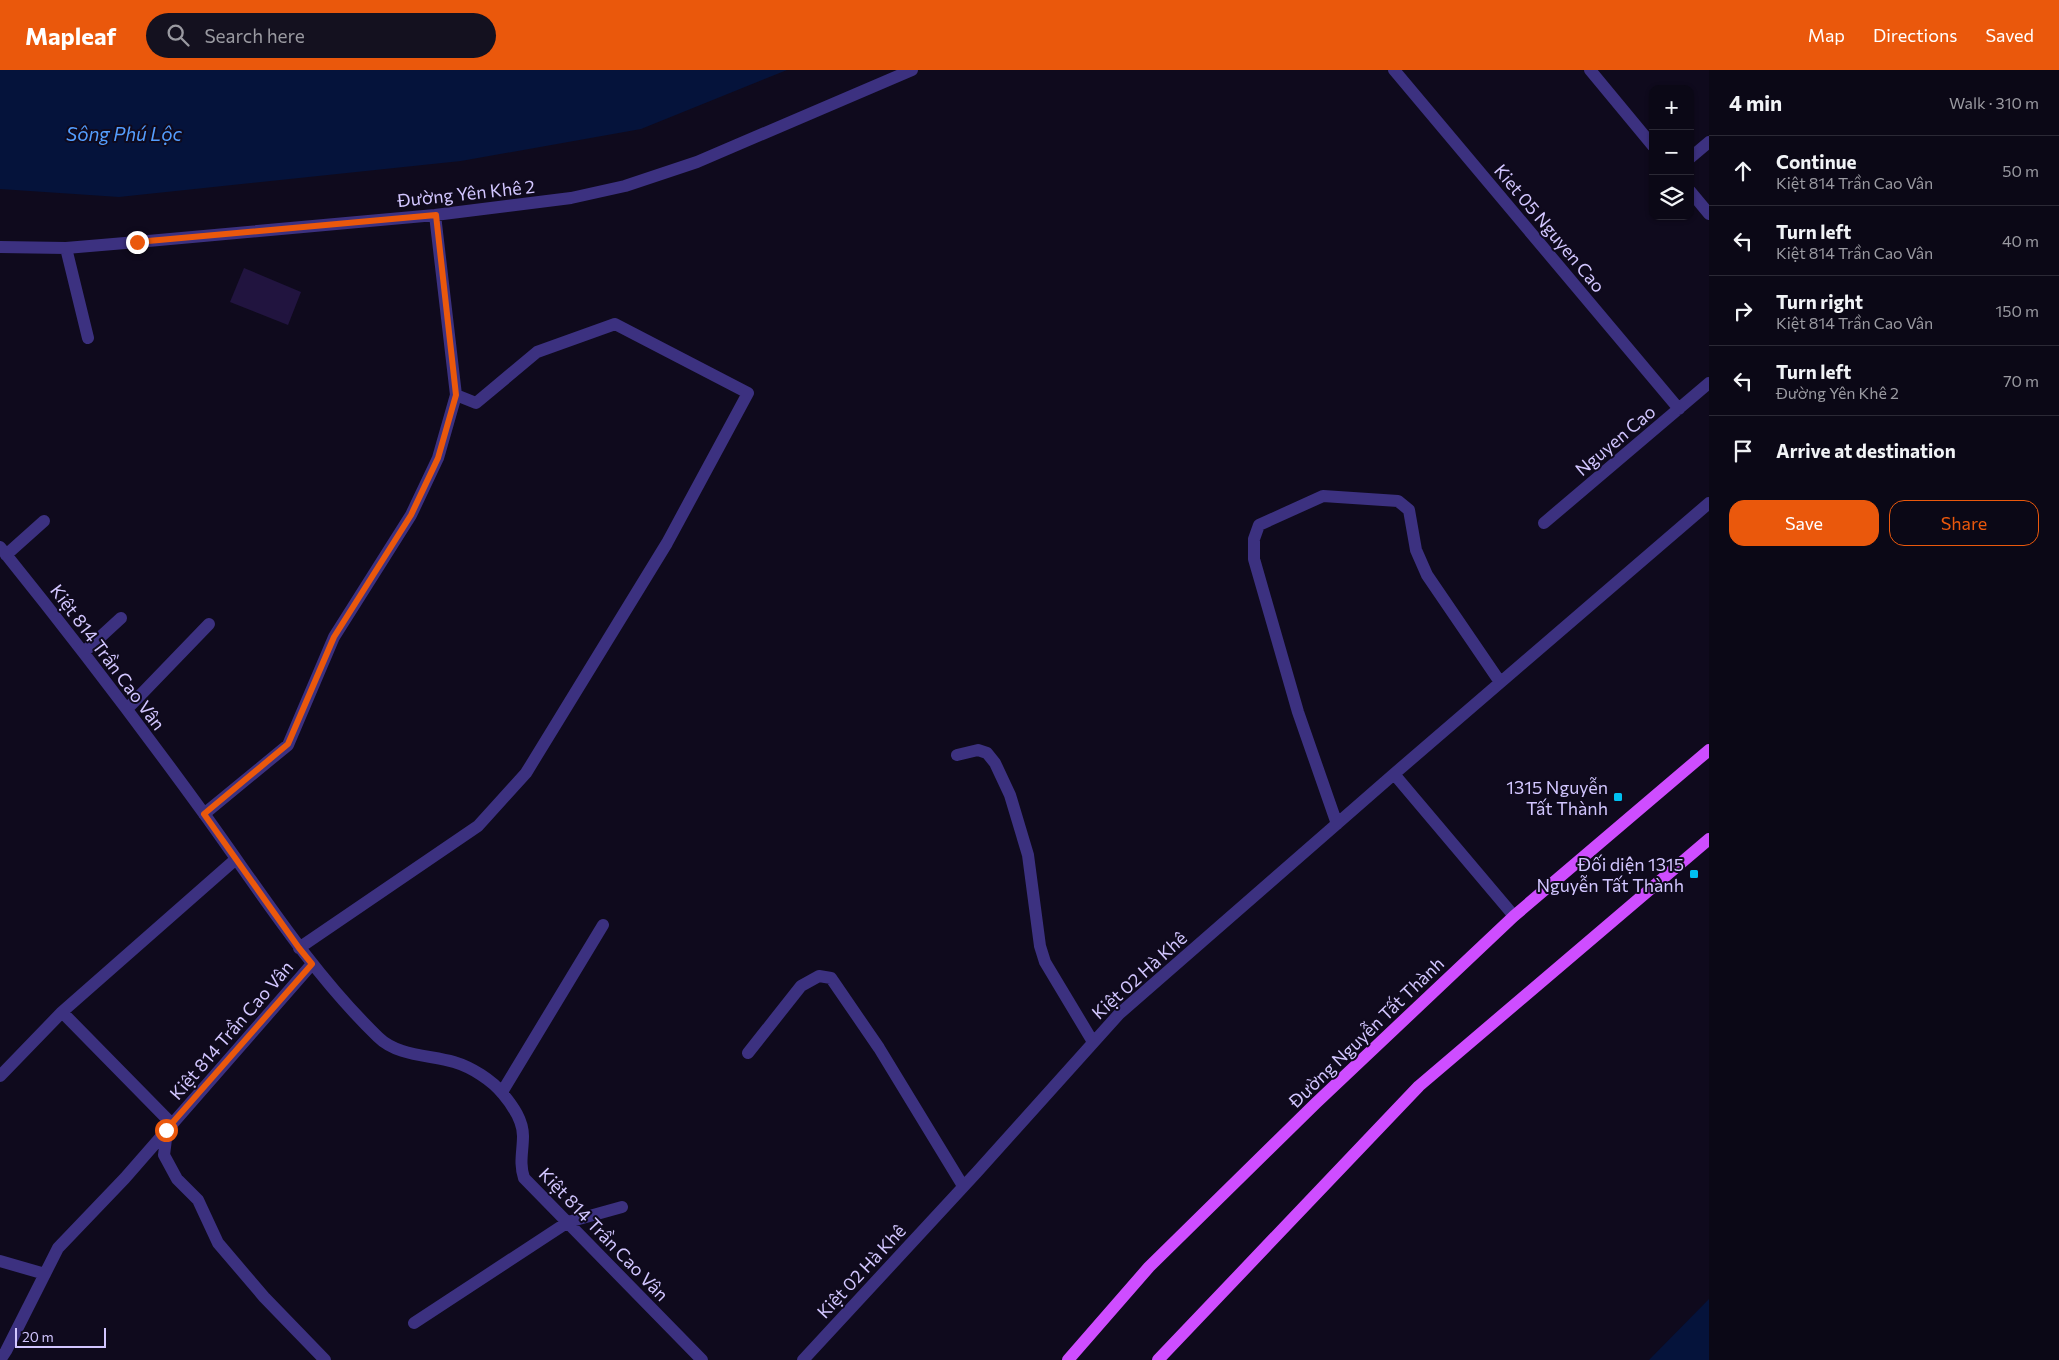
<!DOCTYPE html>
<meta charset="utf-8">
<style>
:root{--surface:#0b0816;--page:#14111f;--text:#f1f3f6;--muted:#9a9aa1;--line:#2b2935;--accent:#ea580c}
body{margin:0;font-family:Commissioner,sans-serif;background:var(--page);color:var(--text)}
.controls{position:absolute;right:15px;top:15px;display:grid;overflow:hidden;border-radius:10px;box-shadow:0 1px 4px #0004}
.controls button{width:45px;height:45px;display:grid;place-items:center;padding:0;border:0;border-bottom:1px solid var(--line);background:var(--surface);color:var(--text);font:25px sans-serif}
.scale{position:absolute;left:15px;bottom:12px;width:91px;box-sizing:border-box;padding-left:5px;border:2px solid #d2c6ff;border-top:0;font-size:14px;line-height:18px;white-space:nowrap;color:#d2c6ff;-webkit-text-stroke:4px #0f0a1d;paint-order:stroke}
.stop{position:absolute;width:15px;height:15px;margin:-11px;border:4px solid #ea580c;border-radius:50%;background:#fff}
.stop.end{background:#ea580c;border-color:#fff;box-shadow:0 1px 5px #0008}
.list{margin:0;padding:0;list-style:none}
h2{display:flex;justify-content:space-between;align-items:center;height:65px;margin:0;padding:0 20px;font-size:21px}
h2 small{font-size:16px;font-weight:400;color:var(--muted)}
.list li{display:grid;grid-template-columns:32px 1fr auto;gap:15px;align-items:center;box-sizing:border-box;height:70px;padding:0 20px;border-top:1px solid var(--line)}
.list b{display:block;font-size:19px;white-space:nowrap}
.list p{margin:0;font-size:16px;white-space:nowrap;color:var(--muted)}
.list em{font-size:16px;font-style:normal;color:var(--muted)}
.actions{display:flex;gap:10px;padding:15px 20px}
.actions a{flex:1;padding:11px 0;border:1px solid var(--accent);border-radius:15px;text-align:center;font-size:18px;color:var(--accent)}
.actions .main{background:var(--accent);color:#fff}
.icon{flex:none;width:28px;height:28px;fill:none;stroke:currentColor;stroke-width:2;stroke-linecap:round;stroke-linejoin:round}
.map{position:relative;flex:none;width:1709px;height:1290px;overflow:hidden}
header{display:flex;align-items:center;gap:30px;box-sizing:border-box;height:70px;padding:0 25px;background:var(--accent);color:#fff}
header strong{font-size:24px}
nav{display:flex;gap:28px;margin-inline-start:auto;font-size:18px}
.search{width:350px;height:45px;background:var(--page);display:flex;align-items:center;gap:12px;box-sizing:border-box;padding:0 18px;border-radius:28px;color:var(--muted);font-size:19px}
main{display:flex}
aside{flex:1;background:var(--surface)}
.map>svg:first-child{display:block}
</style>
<header>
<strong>Mapleaf</strong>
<div class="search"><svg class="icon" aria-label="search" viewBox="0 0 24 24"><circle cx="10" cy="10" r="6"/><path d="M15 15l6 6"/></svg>Search here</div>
<nav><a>Map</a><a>Directions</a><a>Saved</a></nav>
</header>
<main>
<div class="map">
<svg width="1709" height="1290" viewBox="0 0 1709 1290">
<rect width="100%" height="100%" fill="#0f0a1d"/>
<path fill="#05133b" d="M0 0H787L641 59 461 91 119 127 0 119Z
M1709 1229V1290H1649Z"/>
<path fill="#21143f" d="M244 198 301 222 288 255 230 232Z"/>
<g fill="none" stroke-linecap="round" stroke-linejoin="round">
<path stroke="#3c3180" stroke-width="12" d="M1394 0 1679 339
M1590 0 1653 76
M1690 88 1709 72
M1690 121 1709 144
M0 177 66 178 137 172 435 145 571 128 625 116 697 92 912 0
M66 178 88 268
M1544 453 1709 313
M0 477C71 565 139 654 205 745 260 821 310 901 378 967 397 986 429 985 454 992 471 997 492 1010 503 1024 513 1036 523 1050 523 1066 523 1081 519 1093 524 1108L702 1290
M6 485 44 451
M84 582 121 548
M127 639 209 554
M957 685 978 680 987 683 995 693 1010 725 1028 785 1040 876 1045 892 1093 972
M1394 704 1514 846
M204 744 288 675 334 567 411 445 438 388 456 325 435 145
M1337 754 1298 642 1254 489V469L1259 455 1323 426 1398 431 1409 440 1416 480 1427 505 1500 612
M299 878 478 756 526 703 667 473 748 323 615 254 537 282 476 333 456 325
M62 942 172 1054
M748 983 801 916 819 906 831 908 879 978 963 1116
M0 1006 62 942 236 789
M502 1022 603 855
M167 1061 164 1085 177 1109 198 1130 218 1173 264 1227 325 1290
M0 1191 45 1204
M414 1253 568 1152 622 1137
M0 1290 6 1281 58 1178 125 1108 312 894
M803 1290 977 1102 1119 944 1394 704 1709 433"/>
<path stroke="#ce4dff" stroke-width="12" d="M1068 1290 1149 1197 1316 1033 1514 846 1709 680
M1158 1290 1419 1016 1709 769"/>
</g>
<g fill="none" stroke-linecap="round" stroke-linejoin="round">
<path stroke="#ea580c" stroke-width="6" d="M137 172 436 145 456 325 438 388 411 445 334 567 288 674 204 744 299 878 312 894 166 1060"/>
</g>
<g fill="#00c0f1" stroke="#0f0a1d" stroke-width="2">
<rect x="1613" y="722" width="10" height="10" rx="2.5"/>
<rect x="1689" y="799" width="10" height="10" rx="2.5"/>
</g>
<g text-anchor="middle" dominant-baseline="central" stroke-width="4" stroke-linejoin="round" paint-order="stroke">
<g font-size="18" fill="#d2c6ff" stroke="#0f0a1d">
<text transform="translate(466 123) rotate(-6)">Đường Yên Khê 2</text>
<text transform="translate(1550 158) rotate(50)">Kiet 05 Nguyen Cao</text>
<text transform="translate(1615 370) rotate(-40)">Nguyen Cao</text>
<text transform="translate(108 587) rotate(53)">Kiệt 814 Trần Cao Vân</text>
<text transform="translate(1139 905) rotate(-42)">Kiệt 02 Hà Khê</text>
<text transform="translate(231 960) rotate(-49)">Kiệt 814 Trần Cao Vân</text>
<text transform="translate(1366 962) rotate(-44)">Đường Nguyễn Tất Thành</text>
<text transform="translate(604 1164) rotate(46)">Kiệt 814 Trần Cao Vân</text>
<text transform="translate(861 1201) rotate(-47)">Kiệt 02 Hà Khê</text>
</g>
<g font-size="18" fill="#d2c6ff" stroke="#0f0a1d" text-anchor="end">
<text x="1608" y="717">1315 Nguyễn<tspan x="1608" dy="21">Tất Thành</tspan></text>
<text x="1684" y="794">Đối diện 1315<tspan x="1684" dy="21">Nguyễn Tất Thành</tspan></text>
</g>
<g font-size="19" font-style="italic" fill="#549eff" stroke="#0f0a1d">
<text x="124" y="63">Sông Phú Lộc</text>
</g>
</g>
</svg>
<div class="controls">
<button>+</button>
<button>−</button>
<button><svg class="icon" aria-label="layers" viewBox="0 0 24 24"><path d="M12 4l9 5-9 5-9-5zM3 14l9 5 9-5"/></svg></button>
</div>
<div class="scale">20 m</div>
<div class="stop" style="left:166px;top:1060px"></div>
<div class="stop end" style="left:137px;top:172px"></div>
</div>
<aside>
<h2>4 min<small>Walk · 310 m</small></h2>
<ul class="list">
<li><svg class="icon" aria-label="ahead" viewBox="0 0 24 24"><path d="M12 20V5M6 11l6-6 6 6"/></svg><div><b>Continue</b><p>Kiệt 814 Trần Cao Vân</p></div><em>50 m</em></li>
<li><svg class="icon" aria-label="left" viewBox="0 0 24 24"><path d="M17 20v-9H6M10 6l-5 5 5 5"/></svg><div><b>Turn left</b><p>Kiệt 814 Trần Cao Vân</p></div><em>40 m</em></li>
<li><svg class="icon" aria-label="right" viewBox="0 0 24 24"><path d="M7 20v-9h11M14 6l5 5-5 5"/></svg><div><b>Turn right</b><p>Kiệt 814 Trần Cao Vân</p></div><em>150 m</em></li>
<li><svg class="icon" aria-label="left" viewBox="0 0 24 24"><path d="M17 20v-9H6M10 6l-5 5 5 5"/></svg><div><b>Turn left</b><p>Đường Yên Khê 2</p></div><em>70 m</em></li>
<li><svg class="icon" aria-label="arrive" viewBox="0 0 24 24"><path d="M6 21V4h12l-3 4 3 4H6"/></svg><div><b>Arrive at destination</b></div></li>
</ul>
<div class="actions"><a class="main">Save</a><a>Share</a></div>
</aside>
</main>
